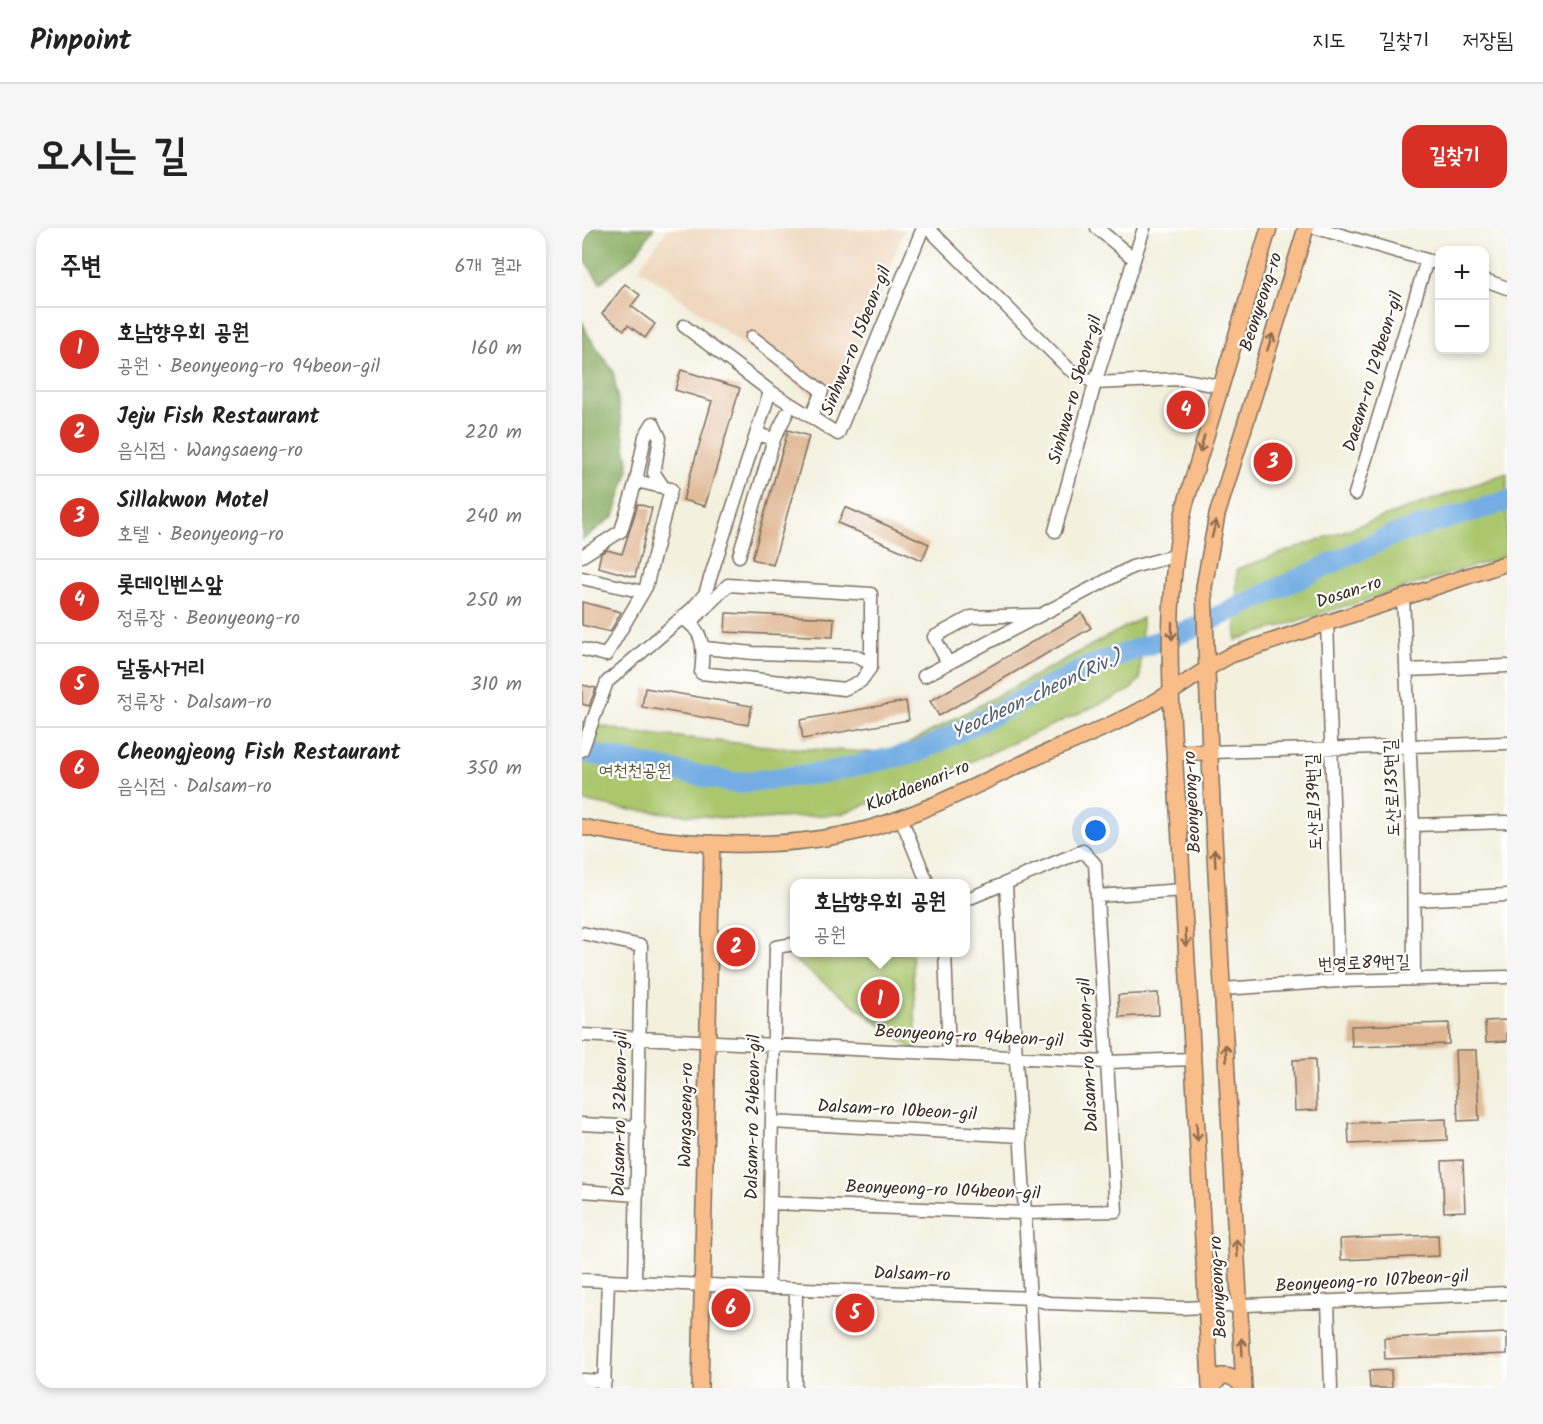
<!DOCTYPE html>
<html lang="ko">
<meta charset="utf-8">
<style>
:root{--surface:#fff;--page:#f6f6f6;--text:#222;--muted:#767676;--line:#e0e0e0;--accent:#d93025}
body{margin:0;font-family:Kalam,"Poor Story",sans-serif;background:var(--page);color:var(--text)}
.controls{position:absolute;right:18px;top:18px;display:grid;overflow:hidden;border-radius:12px;box-shadow:0 3px 9px #0003}
.controls button{width:54px;height:54px;display:grid;place-items:center;padding:0;border:0;border-bottom:2px solid var(--line);background:var(--surface);color:var(--text);font:30px sans-serif}
.you{position:absolute;left:514px;top:603px;width:21px;height:21px;margin:-15px;border:4px solid #fff;border-radius:50%;background:#1a73e8;box-shadow:0 0 0 9px #1a73e833}
.badge{display:grid;place-items:center;width:39px;height:39px;border-radius:50%;background:var(--accent);color:#fff;font-size:20px;font-weight:700}
.pin{position:absolute;translate:-50% -50%;border:3px solid #fff;box-shadow:0 2px 6px #0006}
.popup{position:absolute;left:208px;top:651px;width:180px;height:78px;box-sizing:border-box;display:grid;place-content:center;border-radius:12px;background:var(--surface);filter:drop-shadow(0 2px 4px #0005);font-size:20px;white-space:nowrap;color:var(--muted)}
.popup b{font-size:22px;color:var(--text)}
.popup::after{content:'';position:absolute;left:50%;top:100%;margin-left:-12px;border:12px solid transparent;border-top-color:var(--surface)}
.list{margin:0;padding:0;list-style:none}
h2{display:flex;justify-content:space-between;align-items:center;height:78px;margin:0;padding:0 24px;font-size:26px}
h2 small{font-size:20px;font-weight:400;color:var(--muted)}
.list li{display:grid;grid-template-columns:39px 1fr auto;gap:18px;align-items:center;box-sizing:border-box;height:84px;padding:0 24px;border-top:2px solid var(--line)}
.list b{display:block;font-size:22px;white-space:nowrap}
.list p{margin:0;font-size:20px;white-space:nowrap;color:var(--muted)}
.list em{font-size:20px;font-style:normal;color:var(--muted)}
.map{position:relative;flex:none;width:925px;height:1160px;overflow:hidden;border-radius:18px}
header{display:flex;align-items:center;gap:36px;box-sizing:border-box;height:84px;padding:0 30px;background:var(--surface);border-bottom:2px solid var(--line)}
header strong{font-size:28px}
nav{display:flex;gap:33px;margin-inline-start:auto;font-size:21px}
.intro{display:flex;align-items:center;justify-content:space-between;box-sizing:border-box;height:144px;padding:0 36px}
h1{margin:0;font-size:42px}
.button{padding:15px 27px;border-radius:18px;background:var(--accent);color:#fff;font-size:21px;font-weight:700}
main{display:flex;gap:36px;padding:0 36px}
aside{flex:1;background:var(--surface);border-radius:18px;box-shadow:0 3px 9px #0003}
.map>svg:first-child{display:block}
</style>
<header>
<strong>Pinpoint</strong>
<nav><a>지도</a><a>길찾기</a><a>저장됨</a></nav>
</header>
<div class="intro"><h1>오시는 길</h1><a class="button">길찾기</a></div>
<main>
<aside>
<h2>주변<small>6개 결과</small></h2>
<ul class="list">
<li><span class="badge">1</span><div><b>호남향우회 공원</b><p>공원 · Beonyeong-ro 94beon-gil</p></div><em>160 m</em></li>
<li><span class="badge">2</span><div><b>Jeju Fish Restaurant</b><p>음식점 · Wangsaeng-ro</p></div><em>220 m</em></li>
<li><span class="badge">3</span><div><b>Sillakwon Motel</b><p>호텔 · Beonyeong-ro</p></div><em>240 m</em></li>
<li><span class="badge">4</span><div><b>롯데인벤스앞</b><p>정류장 · Beonyeong-ro</p></div><em>250 m</em></li>
<li><span class="badge">5</span><div><b>달동사거리</b><p>정류장 · Dalsam-ro</p></div><em>310 m</em></li>
<li><span class="badge">6</span><div><b>Cheongjeong Fish Restaurant</b><p>음식점 · Dalsam-ro</p></div><em>350 m</em></li>
</ul>
</aside>
<div class="map">
<svg width="925" height="1160" viewBox="0 0 925 1160">
<rect width="100%" height="100%" fill="#fff"/>
<filter id="ink" filterUnits="userSpaceOnUse"><feTurbulence type="fractalNoise" baseFrequency=".0167" numOctaves="2"/><feDisplacementMap in="SourceGraphic" scale="12" xChannelSelector="R" yChannelSelector="G"/><feConvolveMatrix kernelMatrix="1 2 1 2 8 2 1 2 1" color-interpolation-filters="sRGB"/></filter>
<filter id="wash" filterUnits="userSpaceOnUse"><feTurbulence type="fractalNoise" baseFrequency=".008" numOctaves="4" result="noise"/><feDisplacementMap in="SourceGraphic" scale="24" xChannelSelector="R" yChannelSelector="G"/><feGaussianBlur stdDeviation="1.35" result="paint"/><feColorMatrix in="noise" values="0 0 0 0 0 0 0 0 0 0 0 0 0 0 0 0 0 1.4 0 .05"/><feComposite in="paint" operator="in"/></filter>
<g filter="url(#wash)">
<rect width="100%" height="100%" fill="#f3f0de"/>
<path fill="#efd6bc" d="M86 0 323 1 251 183 57 40Z"/>
<path fill="#abc76e" stroke="#737846" stroke-width="1.5" d="M925 245V328L654 412 655 341Z
M560 390 558 451 547 463 334 558 259 586 165 592 42 581 0 573V494L46 504 205 520 309 525Z
M212 715V724L330 725 335 824 194 719Z"/>
<path fill="#88ac61" stroke="#626b40" stroke-width="1.5" d="M0 0H72L52 28 18 55 0 28Z
M0 93 6 107 31 143 47 241 32 288 0 312Z"/>
<g fill="none" stroke-linecap="round" stroke-linejoin="round">
<path stroke="#73ade3" stroke-width="21" d="M0 524 154 555 240 545 337 524 505 439 607 402 811 307 925 273"/>
</g>
<g id="blocks">
<path fill="#dfb691" d="M43 56 58 67 49 78 73 96 63 110 46 97 42 102 20 86Z
M99 142 158 160 123 278 101 272 130 173 93 162Z
M206 202 227 208 191 337 170 331Z
M56 276 70 280 53 349 16 339 19 325 25 322 40 326Z
M263 279 347 316 340 332 256 295Z
M0 374 39 384 28 404 0 397Z
M144 385 252 390 251 409 143 404Z
M500 385 509 400 357 488 348 473Z
M0 457 14 460 7 478 0 476Z
M63 460 170 478 166 497 60 479Z
M324 473 327 492 221 511 218 492Z
M576 765 577 787 537 789 536 767Z
M925 792V813L904 814 903 793Z
M867 795V816L770 819 769 798Z
M873 822H894L897 892 876 893Z
M733 831 735 882 713 883 711 832Z
M864 891 865 912 767 916 766 895Z
M881 932 883 983 862 984 860 933Z
M856 1007 857 1028 759 1032 758 1011Z
M925 1105V1126L803 1131 802 1110Z
M809 1142 810 1160H788L787 1143Z"/>
</g>
</g>
<g filter="url(#ink)">
<use href="#blocks" fill-opacity="0" stroke="#7b6f61" stroke-width="1.5"/>
<g fill="none" stroke-linecap="round" stroke-linejoin="round">
<defs>
<path id="minor" d="M346 0 487 141 513 155 597 151 637 158
M515 0 552 31
M735 0 858 36
M903 52 925 60
M102 98 188 163 256 206 341 0
M170 109 240 163 229 189
M192 211 205 185
M54 253 63 208 71 195 78 210 72 245 82 260
M773 266 845 32
M473 303 513 155 562 0
M0 328 39 303 54 253 89 261 64 359 24 427 0 421
M157 328 192 211 175 206
M0 350 61 364
M821 368 831 597 832 751
M99 390C123 402 122 421 119 445L262 461 279 453 289 439V366L146 357 109 394
M745 393 757 753
M123 420 171 425 273 428 289 436
M366 435 352 409 389 389 455 387
M824 442 925 438
M342 448 550 339 592 328
M0 522 25 454 111 380 123 366 188 163
M628 524 925 515
M319 590 346 656
M831 597 925 594
M424 657 453 1160
M515 668 601 662
M832 672 925 667
M0 705 59 718 53 1054
M363 724 367 825
M641 761 757 753 925 749
M0 807 525 834 611 831
M190 894 439 908
M0 896 57 899
M0 963 55 967
M188 975 443 985 534 983 513 636 501 623 383 672
M0 1052 449 1070 467 1075 601 1080 925 1065
M186 1060 194 719 212 716
M746 1074 749 1160
M0 1152 23 1153
M22 1160 26 1053
M213 1160 214 1061"/>
<path id="major" d="M593 525 628 524
M0 599C93 617 196 626 289 600 344 584 396 556 448 532 490 513 536 496 576 472 601 458 623 440 649 427L925 335
M118 1160 130 615
M628 1160C621 983 609 807 599 630 593 514 576 392 603 277L687 0
M630 1160 639 1148C650 1147 655 1152 661 1160
M662 1160 629 554 622 359 635 287 724 0"/>
</defs>
<use href="#minor" stroke="#7b6f61" stroke-width="15"/>
<use href="#major" stroke="#7b6f61" stroke-width="18"/>
<use href="#minor" stroke="#fff" stroke-width="12"/>
<use href="#major" stroke="#f8bd89" stroke-width="15"/>
</g>
<defs><path id="oneway-shaft" d="M-6 0H5M1.5-3L5.5 0L1.5 3" fill="none" stroke-width="1.6" stroke-linecap="round" stroke-linejoin="round" transform="scale(1.5)"/></defs>
<g stroke="#906c4e">
<use href="#oneway-shaft" transform="translate(688 114) rotate(-72)"/>
<use href="#oneway-shaft" transform="translate(620 216) rotate(106)"/>
<use href="#oneway-shaft" transform="translate(632 301) rotate(-76)"/>
<use href="#oneway-shaft" transform="translate(590 403) rotate(90)"/>
<use href="#oneway-shaft" transform="translate(633 630) rotate(-93)"/>
<use href="#oneway-shaft" transform="translate(604 710) rotate(87)"/>
<use href="#oneway-shaft" transform="translate(644 825) rotate(-93)"/>
<use href="#oneway-shaft" transform="translate(615 904) rotate(87)"/>
<use href="#oneway-shaft" transform="translate(655 1020) rotate(-93)"/>
<use href="#oneway-shaft" transform="translate(660 1119) rotate(-93)"/>
</g>
</g>
<g text-anchor="middle" dominant-baseline="central" stroke-width="4.5" stroke-linejoin="round" paint-order="stroke">
<g font-size="18" fill="#3b2a1e" stroke="#fff">
<text transform="translate(680 74) rotate(-72)">Beonyeong-ro</text>
<text transform="translate(275 113) rotate(-68)">Sinhwa-ro 15beon-gil</text>
<text transform="translate(792 144) rotate(-73)">Daeam-ro 129beon-gil</text>
<text transform="translate(494 162) rotate(-74)">Sinhwa-ro 5beon-gil</text>
<text transform="translate(767 365) rotate(-18)">Dosan-ro</text>
<text transform="translate(336 559) rotate(-22)">Kkotdaenari-ro</text>
<text transform="translate(811 560) rotate(-92)">도산로135번길</text>
<text transform="translate(611 574) rotate(-93)">Beonyeong-ro</text>
<text transform="translate(733 574) rotate(-92)">도산로139번길</text>
<text transform="translate(782 736) rotate(-2)">번영로89번길</text>
<text transform="translate(387 809) rotate(3)">Beonyeong-ro 94beon-gil</text>
<text transform="translate(507 827) rotate(-93)">Dalsam-ro 4beon-gil</text>
<text transform="translate(315 883) rotate(3)">Dalsam-ro 10beon-gil</text>
<text transform="translate(39 886) rotate(-89)">Dalsam-ro 32beon-gil</text>
<text transform="translate(105 887) rotate(-89)">Wangsaeng-ro</text>
<text transform="translate(172 889) rotate(-89)">Dalsam-ro 24beon-gil</text>
<text transform="translate(361 963) rotate(2)">Beonyeong-ro 104beon-gil</text>
<text transform="translate(330 1047) rotate(2)">Dalsam-ro</text>
<text transform="translate(790 1054) rotate(-3)">Beonyeong-ro 107beon-gil</text>
<text transform="translate(637 1059) rotate(-93)">Beonyeong-ro</text>
</g>
<g font-size="18" fill="#5d5936" stroke="#fff">
<text x="53" y="543">여천천공원</text>
</g>
<g font-size="20" font-style="italic" fill="#515e6d" stroke="#fff">
<text transform="translate(455 468) rotate(-25)">Yeocheon-cheon(Riv.)</text>
</g>
</g>
</svg>
<div class="controls">
<button>+</button>
<button>−</button>
</div>
<div class="you"></div>
<div class="pin badge" style="left:298px;top:771px">1</div>
<div class="popup"><b>호남향우회 공원</b>공원</div>
<div class="pin badge" style="left:154px;top:719px">2</div>
<div class="pin badge" style="left:691px;top:234px">3</div>
<div class="pin badge" style="left:604px;top:182px">4</div>
<div class="pin badge" style="left:273px;top:1085px">5</div>
<div class="pin badge" style="left:149px;top:1080px">6</div>
</div>
</main>
